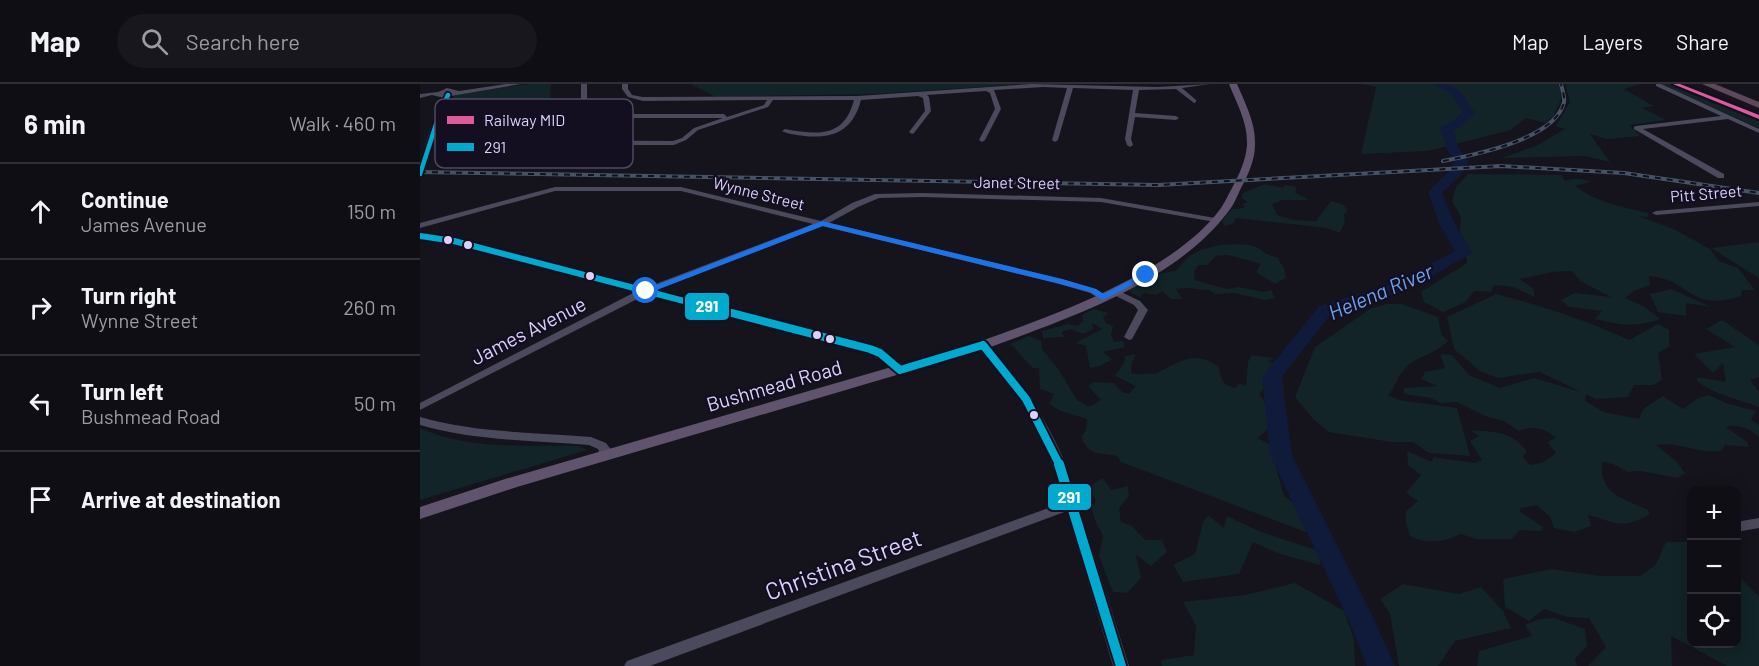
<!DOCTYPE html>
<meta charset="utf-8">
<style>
:root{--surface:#100e15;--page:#19171e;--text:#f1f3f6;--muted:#9c9ca0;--line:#302e34}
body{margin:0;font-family:Barlow,sans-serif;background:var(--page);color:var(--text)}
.controls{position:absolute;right:18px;bottom:18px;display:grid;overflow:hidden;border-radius:12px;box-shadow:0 3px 15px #0003}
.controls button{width:54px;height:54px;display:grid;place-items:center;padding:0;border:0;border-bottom:2px solid var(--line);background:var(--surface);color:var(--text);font:30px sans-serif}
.stop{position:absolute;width:18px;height:18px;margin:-14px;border:4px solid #1a73e8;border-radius:50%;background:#fff}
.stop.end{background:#1a73e8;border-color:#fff;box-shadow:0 2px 6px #0008}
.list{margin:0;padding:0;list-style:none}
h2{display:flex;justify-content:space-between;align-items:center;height:78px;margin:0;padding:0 24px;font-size:26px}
h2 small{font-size:20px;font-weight:400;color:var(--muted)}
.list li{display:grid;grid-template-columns:39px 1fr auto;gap:18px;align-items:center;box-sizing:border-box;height:96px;padding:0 24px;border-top:2px solid var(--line)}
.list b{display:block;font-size:22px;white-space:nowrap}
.list p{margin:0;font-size:20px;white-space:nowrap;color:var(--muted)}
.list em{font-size:20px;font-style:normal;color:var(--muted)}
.icon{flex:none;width:33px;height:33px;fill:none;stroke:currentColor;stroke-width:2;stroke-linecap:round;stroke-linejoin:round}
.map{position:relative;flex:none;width:1339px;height:582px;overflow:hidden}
header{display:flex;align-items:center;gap:36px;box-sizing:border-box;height:84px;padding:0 30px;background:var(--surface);border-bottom:2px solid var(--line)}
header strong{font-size:28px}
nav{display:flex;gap:33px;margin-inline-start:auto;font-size:21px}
.search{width:420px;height:54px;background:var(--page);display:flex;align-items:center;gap:15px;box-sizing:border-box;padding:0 21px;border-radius:33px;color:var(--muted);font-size:22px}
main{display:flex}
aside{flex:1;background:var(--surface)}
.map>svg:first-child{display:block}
</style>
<header>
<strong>Map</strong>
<div class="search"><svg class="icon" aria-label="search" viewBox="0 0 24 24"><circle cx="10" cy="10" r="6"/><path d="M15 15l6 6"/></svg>Search here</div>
<nav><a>Map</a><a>Layers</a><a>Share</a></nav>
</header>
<main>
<aside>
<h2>6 min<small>Walk · 460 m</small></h2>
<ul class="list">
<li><svg class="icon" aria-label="ahead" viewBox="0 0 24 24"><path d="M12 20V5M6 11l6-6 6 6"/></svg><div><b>Continue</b><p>James Avenue</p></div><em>150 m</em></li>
<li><svg class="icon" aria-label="right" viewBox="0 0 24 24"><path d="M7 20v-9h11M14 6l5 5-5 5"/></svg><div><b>Turn right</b><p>Wynne Street</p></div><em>260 m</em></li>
<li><svg class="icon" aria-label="left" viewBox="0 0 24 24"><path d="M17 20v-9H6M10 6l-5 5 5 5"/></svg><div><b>Turn left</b><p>Bushmead Road</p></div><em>50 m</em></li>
<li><svg class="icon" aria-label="arrive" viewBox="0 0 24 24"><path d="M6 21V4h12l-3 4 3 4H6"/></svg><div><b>Arrive at destination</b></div></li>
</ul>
</aside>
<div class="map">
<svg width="1339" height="582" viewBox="0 0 1339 582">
<rect width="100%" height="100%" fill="#15131c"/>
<path fill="#122427" d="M111 0H131L129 31 24 45 34 12 52 7Z
M271 0H605L453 10 296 13Z
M942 0H1138L1142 13 1134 31 1125 39 1106 34 1091 46 1008 67 941 70 956 3Z
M1145 0H1221L1204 5 1234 22 1222 24 1246 36 1210 41 1220 52 1187 55 1170 50 1190 78 1165 72 1081 74 1116 62 1145 45 1136 42 1150 18Z
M1240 0H1253L1339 35V44Z
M1048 90 1142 91 1145 97C1155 94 1161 94 1170 98L1155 102C1176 118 1202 123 1228 129V133L1218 132 1256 146 1290 165 1299 177 1318 184 1335 206H1322L1321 212C1268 229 1271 195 1229 192L1230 201 1214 207 1205 214 1225 223 1240 235C1215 244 1201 241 1175 235L1182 227 1149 223 1141 216 1155 209 1191 213 1160 197 1152 187 1132 188 1100 195 1113 204 1115 213 1093 203 1074 201 1071 208 1054 207 1046 218 1023 228 1004 218 1001 208 1047 179 1044 157 1040 148 1041 133 1032 117 1036 103Z
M845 100 864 104V101L875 102 877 106 874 108 889 116H863L852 120 857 131 874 136 896 137 911 117 922 120 928 126 924 131 925 138 920 149 907 144 816 134 814 139 805 142 802 137 812 125 824 124 823 120 828 118 821 114 823 109Z
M1339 158V194L1291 164Z
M800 161C813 161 829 158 840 165 846 170 849 172 857 173L864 184 866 194 855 200 836 188 841 180 808 171 796 172 787 181H778L774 188 775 196 807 205 819 203 844 208 851 206 855 214 845 216 814 209 795 210 790 206C778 206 767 202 756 205L762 215H751L742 207 736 211 724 209 720 213 711 209 708 205 736 190 755 187 769 172 783 165Z
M1251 205 1291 223 1266 219V232L1238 228 1230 210Z
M1076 210C1123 222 1166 236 1209 256L1238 240 1249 246V263L1238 269 1242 296 1233 301H1214L1208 313 1176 315 1166 310 1165 317 1184 328 1219 335 1223 325 1243 312 1263 325 1278 314 1289 311 1306 319 1336 327 1331 336 1339 341V353C1331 345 1317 339 1306 343L1327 358 1329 363 1305 361 1301 367C1275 370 1261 357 1236 361L1256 377 1265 389 1258 394 1220 387 1208 388 1193 380 1182 378C1179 411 1204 414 1228 426L1230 430C1200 447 1197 438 1168 431L1171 442 1154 448 1134 444 1130 433 1117 421 1101 424 1099 427 1123 443 1121 447 1100 446 1092 455H1056L1041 450C1023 458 1008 461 990 452L986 439V427L998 417 986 409 1001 391 988 381 987 367 1012 378 1013 373 1055 379 1062 376 1050 357 1059 352 1050 346C1075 348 1091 347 1107 367L1103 373 1110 381 1124 378 1136 369 1127 358 1136 354C1125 344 1114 341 1099 347L1084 337 1065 332 1037 318 1020 319 1011 314 984 310V304L1017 302 1001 295 1005 288 1025 284 1020 270 1032 271 1049 291 1080 304 1114 294 1161 308 1120 288 1078 294 1060 287 1034 265 1027 233Z
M967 220H982L1018 233 1021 250 1028 257C1017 270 999 271 986 283 978 291 976 303 968 311L979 316 1037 324 1050 372 1009 369 993 358H971L909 348 894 336 875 313 895 263 950 225Z
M673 225 689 229 683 233 686 239 693 242 691 251 694 258 703 257 705 263 683 268 692 275 680 282 670 284 666 262 655 259 682 245 672 239 673 245 663 250 650 245 641 248 645 253 623 254 622 247 648 240 658 242 663 237 662 231Z
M1302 236 1339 261V293L1330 296 1339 308V323C1320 316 1291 309 1277 297V293L1306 298 1303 279 1293 289 1274 270 1315 263 1286 245Z
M609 252 621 257 622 265 639 286 657 316 669 323 681 316 668 302 673 298 694 299 702 308 709 310 716 302 695 292 704 279 705 272 716 270 712 278 711 289C718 292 727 288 735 290 758 279 774 264 799 283L801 294 806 301 816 304 818 299 826 302 828 278 832 271 854 274 848 277 854 280 845 294V304L839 310C848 320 849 330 849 344L838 354 850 361 864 412 877 421 880 435 891 450 701 378 697 372C677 368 670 373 661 353L666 346 667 335 641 327 629 320 634 310 620 305 619 284H613C604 276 600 268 590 260Z
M0 344C47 366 108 361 159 362L167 366 0 416Z
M683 394 691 406 708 402 709 412 699 424 701 438 711 441 725 456H742L747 468 731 482 716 471 721 494 707 509 693 508 679 472 683 452 676 439 671 424 676 417 668 403Z
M788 431 804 444 807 432 841 448 899 467 900 481 857 469 833 458 819 490 763 498 753 481 775 470 783 438Z
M1246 458H1271L1272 560H1316L1317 491 1339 512V582H1307L1251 552 1252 582H1168L1186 563 1169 534 1148 533 1124 525 1109 537 1085 523 1083 495 1131 485 1181 492H1221L1236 480Z
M875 499 924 527 934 555 935 582H742L741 576 774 571 776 542 763 518 825 511Z
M983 500 1039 510 1061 503 1083 527 1091 544 1035 557 1018 582H979L970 530 960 515Z
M1134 534 1165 545 1167 562 1155 575 1157 582H1057L1059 567 1112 552 1105 541 1120 535Z"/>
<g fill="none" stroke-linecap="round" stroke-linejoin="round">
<path fill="#101a3b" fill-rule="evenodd" d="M1013 0C1040 0 1041 8 1055 29L1041 43 1033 46 1039 65 1049 77 1041 91 1022 109 1035 140 1052 169 988 206 911 230 862 293 872 371 955 537 975 582H947L929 537 850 371 842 293 899 222 976 198 1035 167 1019 140 1008 108 1030 86 1035 77 1027 66 1020 44 1033 37 1043 28 1031 9Z"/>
<path fill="#4b495c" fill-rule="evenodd" d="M86 0H101L31 12 17 47 161 27V0H167V26L212 30H304L307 33 344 21 347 16 223 17 208 13 202 5V0H208V5L212 11 223 13 438 12 612 0 738 3 790 0 762 4 776 16V18L774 19 756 5 719 6 715 29 756 32 759 34 756 36 715 33 711 55 713 61 710 63 707 61 705 55 713 6 653 4 638 56 635 58 632 56 647 4 623 3 574 6 581 25 565 56 562 58 559 56 575 25 570 9 566 7 507 11 509 13 511 27 494 49 492 50 489 48 505 27 503 14 498 12 441 16C433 46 415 55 384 52 377 51 368 50 362 47L365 45C398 51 424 54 434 16H353L348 23 278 46 266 56 254 61H82L74 57 75 43 16 51 4 90 0 92C0 67 13 37 24 14L12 11 0 14V10L18 8 27 4 39 7ZM164 30 212 34H303L274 44 262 54 253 57 80 56 81 42Z
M1236 0H1241L1339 45V49L1308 35 1223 45 1304 90V94H1298L1214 45V43L1216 42 1301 32 1236 2Z
M135 103H261L401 137 432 119 455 110 503 109 681 114 795 134 799 136 795 138 681 118 503 113 459 114 438 123 409 139 642 195 676 205 688 214 683 217 670 209 636 199 402 142 235 206 454 263 464 267 484 284 485 286 484 288H476L456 271 446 267 227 210 0 326V319L217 207 34 159 0 154V150L34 154 225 204 393 140 261 107H135L0 144V139Z
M1339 118V122L1236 131 1232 129 1236 127Z
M695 205 720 217 728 226 712 255 709 256 704 253 718 226 714 221 692 210 690 208Z
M563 258C571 261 577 270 583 277 608 307 628 340 644 376L709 582H693L647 427 230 582H204L207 577 645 418C632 377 618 340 593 304 582 289 569 276 558 261Z
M0 333C56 349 113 348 171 353L186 359 192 367 189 374H181L178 365 169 361C112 356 55 357 0 341Z
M1339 434V444L1316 448V438Z"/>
<path fill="#60536d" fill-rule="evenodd" d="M809 0H817C825 19 836 39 835 61 835 76 828 91 821 104 817 112 814 121 808 128 754 199 649 234 568 264L97 403 0 435V423L85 395 558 258C632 232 754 189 801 124 805 118 808 111 812 104 819 91 826 76 827 61 828 39 817 20 809 0Z"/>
<path fill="#5b495a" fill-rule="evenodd" d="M1282 0H1295L1339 18V24Z"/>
<defs>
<path id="rail" d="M1023 77C1054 71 1136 55 1144 18 1145 13 1142 5 1141 0
M0 88 738 101 1081 82 1204 89 1339 109"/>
</defs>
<use href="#rail" stroke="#455464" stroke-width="4"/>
<use href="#rail" stroke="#130f20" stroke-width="2" stroke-dasharray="6" stroke-linecap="butt"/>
<defs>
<path id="bus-1-far3" d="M0 90 20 28 28 11"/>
<path id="bus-1-far2" d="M0 152 34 157 291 224"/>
<path id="bus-1-far1" d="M285 222 450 265 460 269 480 286
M563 261 606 315 640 382
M480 286 563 261"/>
<path id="bus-1" d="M639 380 701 582"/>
</defs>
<use href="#bus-1-far3" stroke="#130f20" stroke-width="8"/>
<use href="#bus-1-far2" stroke="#130f20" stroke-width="10"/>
<use href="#bus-1-far1" stroke="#130f20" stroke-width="12"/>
<use href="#bus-1" stroke="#130f20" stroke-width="14"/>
<use href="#bus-1-far3" stroke="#00a9ce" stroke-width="4.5"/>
<use href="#bus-1-far2" stroke="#00a9ce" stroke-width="6"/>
<use href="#bus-1-far1" stroke="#00a9ce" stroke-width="8"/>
<use href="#bus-1" stroke="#00a9ce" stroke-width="10"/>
<defs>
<path id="rail-1" d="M1253 0H1260L1339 31V35Z"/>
</defs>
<use href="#rail-1" stroke="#130f20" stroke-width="5"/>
<use href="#rail-1" fill="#de5a9b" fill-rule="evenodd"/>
</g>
<path fill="#1a73e8" d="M402 137 642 195 676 205 684 210 724 189 731 191 683 216 670 208 636 199 403 142 229 209 221 207Z"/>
<g fill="#dbd1fb" stroke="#130f20" stroke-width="2">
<circle cx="28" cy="156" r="5"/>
<circle cx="48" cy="161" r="5"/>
<circle cx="170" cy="192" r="5"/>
<circle cx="397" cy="251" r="5"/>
<circle cx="410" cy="255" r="5"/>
<circle cx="614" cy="331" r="5"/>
</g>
<g text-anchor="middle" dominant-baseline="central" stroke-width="5" stroke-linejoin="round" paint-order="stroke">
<g font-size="16" fill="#dbd1fb" stroke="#130f20">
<text transform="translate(597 98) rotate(1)">Janet Street</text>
<text transform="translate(339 109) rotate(14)">Wynne Street</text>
<text transform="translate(1286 109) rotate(-5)">Pitt Street</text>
</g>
<g font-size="20" fill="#dbd1fb" stroke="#130f20">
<text transform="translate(108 246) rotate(-27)">James Avenue</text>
<text transform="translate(354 301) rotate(-16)">Bushmead Road</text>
</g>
<g font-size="21" font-style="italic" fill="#68a3f2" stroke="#130f20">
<text transform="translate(960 207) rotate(-23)">Helena River</text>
</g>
<g font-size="24" fill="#dbd1fb" stroke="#130f20">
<text transform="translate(423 480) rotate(-20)">Christina Street</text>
</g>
</g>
<rect x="15" y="15" width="198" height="69" rx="9" fill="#130f20" stroke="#4f4962" stroke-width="1.5"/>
<rect x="27" y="32" width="27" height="8" fill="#de5a9b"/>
<rect x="27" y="59" width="27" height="8" fill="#00a9ce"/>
<g font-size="16" fill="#dbd1fb">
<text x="64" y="42">Railway MID</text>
<text x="64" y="69">291</text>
</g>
<g stroke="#130f20" stroke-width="2">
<rect x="264" y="208" width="46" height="29" rx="6" fill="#00a9ce"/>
<rect x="627" y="399" width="45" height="28" rx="6" fill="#00a9ce"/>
</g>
<g font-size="16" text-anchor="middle" font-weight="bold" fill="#fff">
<text x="287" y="228">291</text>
<text x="649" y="419">291</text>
</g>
</svg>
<div class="controls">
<button>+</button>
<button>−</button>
<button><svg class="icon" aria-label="locate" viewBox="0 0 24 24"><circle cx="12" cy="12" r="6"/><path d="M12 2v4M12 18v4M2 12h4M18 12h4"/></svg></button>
</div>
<div class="stop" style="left:226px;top:207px"></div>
<div class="stop end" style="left:726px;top:191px"></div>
</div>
</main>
